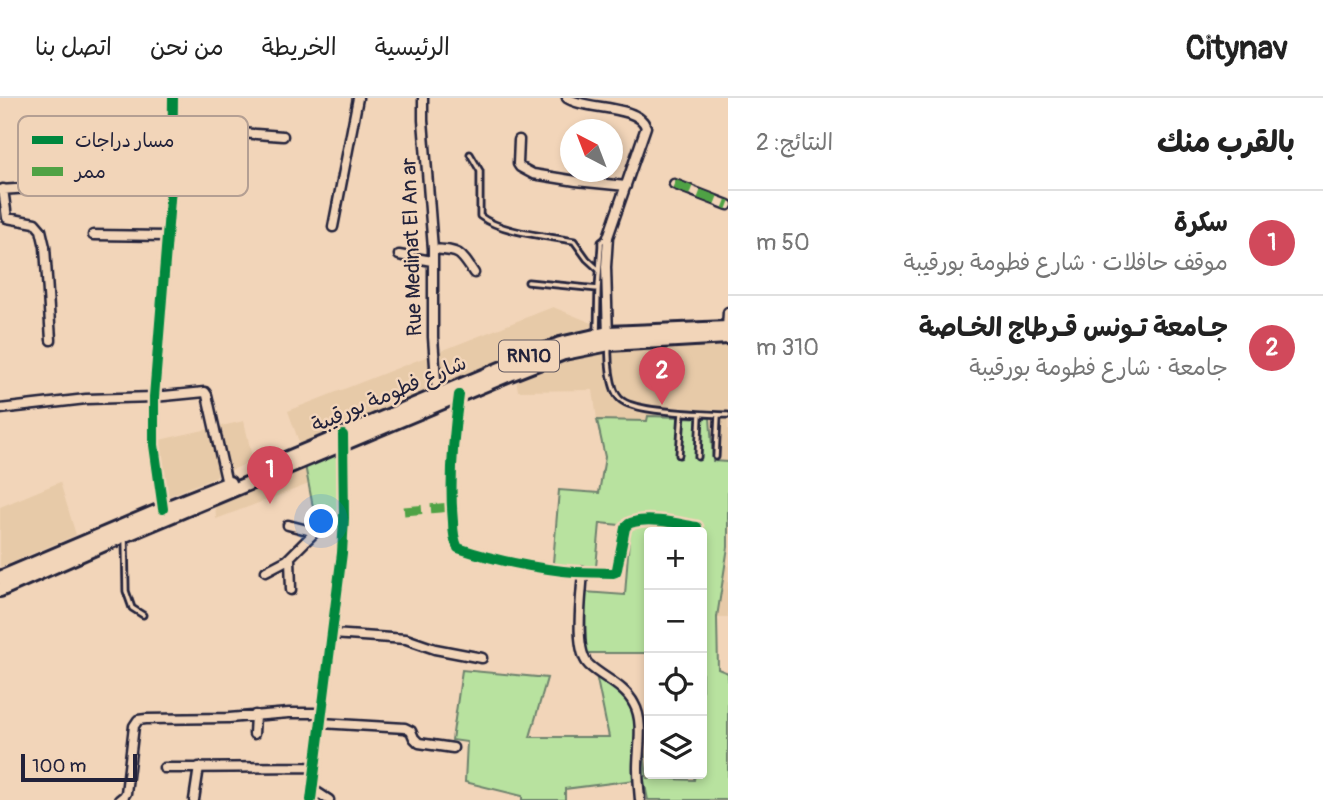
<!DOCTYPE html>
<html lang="ar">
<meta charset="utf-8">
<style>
:root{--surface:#fff;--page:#f6f6f6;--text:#222;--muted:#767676;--line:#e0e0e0;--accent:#d1495b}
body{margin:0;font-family:Pangolin,"Playpen Sans Arabic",sans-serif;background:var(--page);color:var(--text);direction:rtl}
.controls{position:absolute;right:21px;bottom:21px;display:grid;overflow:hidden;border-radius:7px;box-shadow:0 4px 10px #0003}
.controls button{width:63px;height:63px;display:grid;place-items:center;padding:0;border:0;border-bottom:2px solid var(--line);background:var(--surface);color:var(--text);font:35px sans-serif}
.compass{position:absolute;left:560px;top:21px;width:63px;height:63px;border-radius:50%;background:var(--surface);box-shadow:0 4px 10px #0003;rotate:318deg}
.scale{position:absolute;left:21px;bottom:18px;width:116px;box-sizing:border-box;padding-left:7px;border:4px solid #22223b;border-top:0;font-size:19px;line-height:24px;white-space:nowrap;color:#22223b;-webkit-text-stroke:5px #f2d5b9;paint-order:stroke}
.you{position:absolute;left:322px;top:424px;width:24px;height:24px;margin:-18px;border:5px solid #fff;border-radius:50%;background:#1a73e8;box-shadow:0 0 0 10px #1a73e833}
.badge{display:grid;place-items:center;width:46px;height:46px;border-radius:50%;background:var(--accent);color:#fff;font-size:23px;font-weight:700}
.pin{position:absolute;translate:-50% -58px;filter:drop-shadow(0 2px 4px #0008)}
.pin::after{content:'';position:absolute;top:37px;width:24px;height:21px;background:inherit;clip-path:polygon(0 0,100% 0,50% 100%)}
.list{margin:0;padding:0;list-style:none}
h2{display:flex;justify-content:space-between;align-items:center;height:91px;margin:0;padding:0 28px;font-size:30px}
h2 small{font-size:23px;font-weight:400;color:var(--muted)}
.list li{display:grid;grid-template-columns:46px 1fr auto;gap:21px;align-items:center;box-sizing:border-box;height:105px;padding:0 28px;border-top:2px solid var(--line)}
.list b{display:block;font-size:26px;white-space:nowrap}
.list p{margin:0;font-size:23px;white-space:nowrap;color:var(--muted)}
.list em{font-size:23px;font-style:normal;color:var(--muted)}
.icon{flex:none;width:38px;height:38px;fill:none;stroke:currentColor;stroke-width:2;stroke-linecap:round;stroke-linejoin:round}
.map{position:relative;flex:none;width:728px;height:702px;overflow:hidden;direction:ltr}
header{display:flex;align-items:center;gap:42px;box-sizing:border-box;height:98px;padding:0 35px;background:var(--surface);border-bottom:2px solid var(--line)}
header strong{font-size:33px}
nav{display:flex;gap:38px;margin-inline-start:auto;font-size:24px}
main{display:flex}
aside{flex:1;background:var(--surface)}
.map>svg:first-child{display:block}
</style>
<header>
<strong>Citynav</strong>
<nav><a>الرئيسية</a><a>الخريطة</a><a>من نحن</a><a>اتصل بنا</a></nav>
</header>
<main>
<aside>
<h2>بالقرب منك<small>النتائج: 2</small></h2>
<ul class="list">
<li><span class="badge">1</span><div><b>سكرة</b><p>موقف حافلات · شارع فطومة بورقيبة</p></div><em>50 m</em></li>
<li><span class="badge">2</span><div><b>جـامعة تـونس قـرطاج الخـاصة</b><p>جامعة · شارع فطومة بورقيبة</p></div><em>310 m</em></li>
</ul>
</aside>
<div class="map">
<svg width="728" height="702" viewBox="0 0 728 702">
<rect width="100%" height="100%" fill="#f2d5b9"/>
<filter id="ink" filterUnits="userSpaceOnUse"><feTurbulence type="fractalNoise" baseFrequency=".0143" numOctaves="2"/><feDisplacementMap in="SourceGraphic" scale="14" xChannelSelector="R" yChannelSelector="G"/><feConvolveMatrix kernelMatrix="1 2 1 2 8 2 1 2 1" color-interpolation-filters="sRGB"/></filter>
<g filter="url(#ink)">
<path fill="#e7caa8" d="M553 209 597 227 555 240 300 347 288 313Z
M728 246V364L605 359 597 322 593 292 518 293 516 279 560 262 641 250Z
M244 323 253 363 157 403 146 345Z
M305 366 309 386 216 421 215 403Z
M60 384 76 437 0 469V409Z
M728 449V519H717L722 490Z"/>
<path fill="#b8e29f" stroke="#6d826d" stroke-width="2" d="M648 318 710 320 713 363 728 364V449L717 519 718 571 728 575V702H648L644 682H635L565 691V702H522V698L465 684 467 644 452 642 462 572 547 580 530 639H609L595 572 618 587 641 624 647 680 694 682 695 676H702V434H649V555H586L585 494 625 497 630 428 600 425 596 469 578 472 553 465 559 392 599 395 605 359 597 322 647 323Z
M332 355 338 360 340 366 339 419 316 425 305 367Z"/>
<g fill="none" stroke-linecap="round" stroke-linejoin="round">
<defs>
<path id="service" d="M470 56 480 73V118C502 135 547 138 574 143L587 161 599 172
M528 184 598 191 601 148V144L606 140
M597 235 598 191
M609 248C608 260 610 292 620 301 634 315 707 316 728 317
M679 357 682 315
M698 359 700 316
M716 359 718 317
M125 439 126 493 132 510 143 517"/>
<path id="minor" d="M423 0V22L433 151V239L437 297
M567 0C584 12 638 6 646 29L608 139 606 169 608 240
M171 30 283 38
M519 42 518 66 520 69 533 76 576 83 626 88
M101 72 172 77
M674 86 728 107
M3 91 7 120 35 125 41 132 45 149 51 242
M0 92 31 90
M333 129 358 0
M93 137 167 138
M433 151C459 153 459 152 474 175
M399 157 432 163
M727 230 728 214
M459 297C453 339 449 381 453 424 453 433 454 442 458 450 491 461 528 469 563 473 579 475 596 474 613 475L616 474 617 471 625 430C628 426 629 425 634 424 651 419 679 426 697 429
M0 311 86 301 154 299 205 294 207 297 227 386
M163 411 154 347V299L172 77 173 0
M288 427 315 434 344 420
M290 460 291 492
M266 473 287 462 315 434
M583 473C582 495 573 552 589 567 603 580 625 588 634 606 644 623 638 650 638 670 638 680 639 691 640 702
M332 536 406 541 435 551 482 560
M321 625 405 630 411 633 414 640 419 645 453 650
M254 636 255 617
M164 670 315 669
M312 691 329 702
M119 702 124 698 126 695 134 628 138 622 146 621 229 620 289 615H322
M194 702 199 669
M311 702 342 455 344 420 343 343"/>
<path id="primary" d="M278 364 560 246 608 235 728 230
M0 480 163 411 229 385
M0 492 125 437 510 276 564 255 609 246 728 239"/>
</defs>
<use href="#service" stroke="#22223b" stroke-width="9"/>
<use href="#minor" stroke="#22223b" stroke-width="13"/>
<use href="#primary" stroke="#22223b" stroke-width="18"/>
<use href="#service" stroke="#f2d5b9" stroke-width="3.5"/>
<use href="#minor" stroke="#f2d5b9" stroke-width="8"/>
<use href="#primary" stroke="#f2d5b9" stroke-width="12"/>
<path stroke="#50a245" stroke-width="9" stroke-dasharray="18 9" stroke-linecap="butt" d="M674 86 728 107
M404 413 451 409"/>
<defs>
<path id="cycleway" d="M459 297C453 339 449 381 453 424 453 433 454 442 458 450 491 461 528 469 563 473 579 475 596 474 613 475L616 474 617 471 625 430C628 426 629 425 634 424 651 419 679 426 697 429
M163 411 154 347V299L172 77 173 0
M311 702 342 455 344 420 343 337"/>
</defs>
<use href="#cycleway" stroke="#f2d5b9" stroke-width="15"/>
<use href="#cycleway" stroke="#00873e" stroke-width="10"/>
</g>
</g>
<g text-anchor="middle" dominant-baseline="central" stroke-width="5" stroke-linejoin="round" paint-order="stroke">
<rect fill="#f2d5b9" stroke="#605861" stroke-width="2" x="499" y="242.5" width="60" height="31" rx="5"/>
<g font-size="19" font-weight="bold" fill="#22223b">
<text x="529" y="258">RN10</text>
</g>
<g font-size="21" fill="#22223b" stroke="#f2d5b9">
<text transform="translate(412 149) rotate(-92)">Rue Medinat El An ar</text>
<text transform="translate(389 296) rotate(-23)">شارع فطومة بورقيبة</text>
</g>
</g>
<rect x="18" y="18" width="230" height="80" rx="10" fill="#f2d5b9" stroke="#b49f93" stroke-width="2"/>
<rect x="32" y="38" width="31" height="8" fill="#00873e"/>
<rect x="32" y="69" width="31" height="9" fill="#50a245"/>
<g font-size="19" fill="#22223b">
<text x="75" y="49">مسار دراجات</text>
<text x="75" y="80">ممر</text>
</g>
</svg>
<div class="controls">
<button>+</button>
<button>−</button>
<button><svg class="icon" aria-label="locate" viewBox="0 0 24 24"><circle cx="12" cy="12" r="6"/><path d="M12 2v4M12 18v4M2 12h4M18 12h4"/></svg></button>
<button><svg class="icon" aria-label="layers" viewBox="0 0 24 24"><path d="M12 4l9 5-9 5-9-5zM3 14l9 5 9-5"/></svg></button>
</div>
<svg class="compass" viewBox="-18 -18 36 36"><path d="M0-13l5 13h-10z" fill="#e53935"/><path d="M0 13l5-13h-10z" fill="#767676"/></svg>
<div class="scale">100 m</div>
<div class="you"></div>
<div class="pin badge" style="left:270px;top:406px">1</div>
<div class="pin badge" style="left:662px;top:307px">2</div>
</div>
</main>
